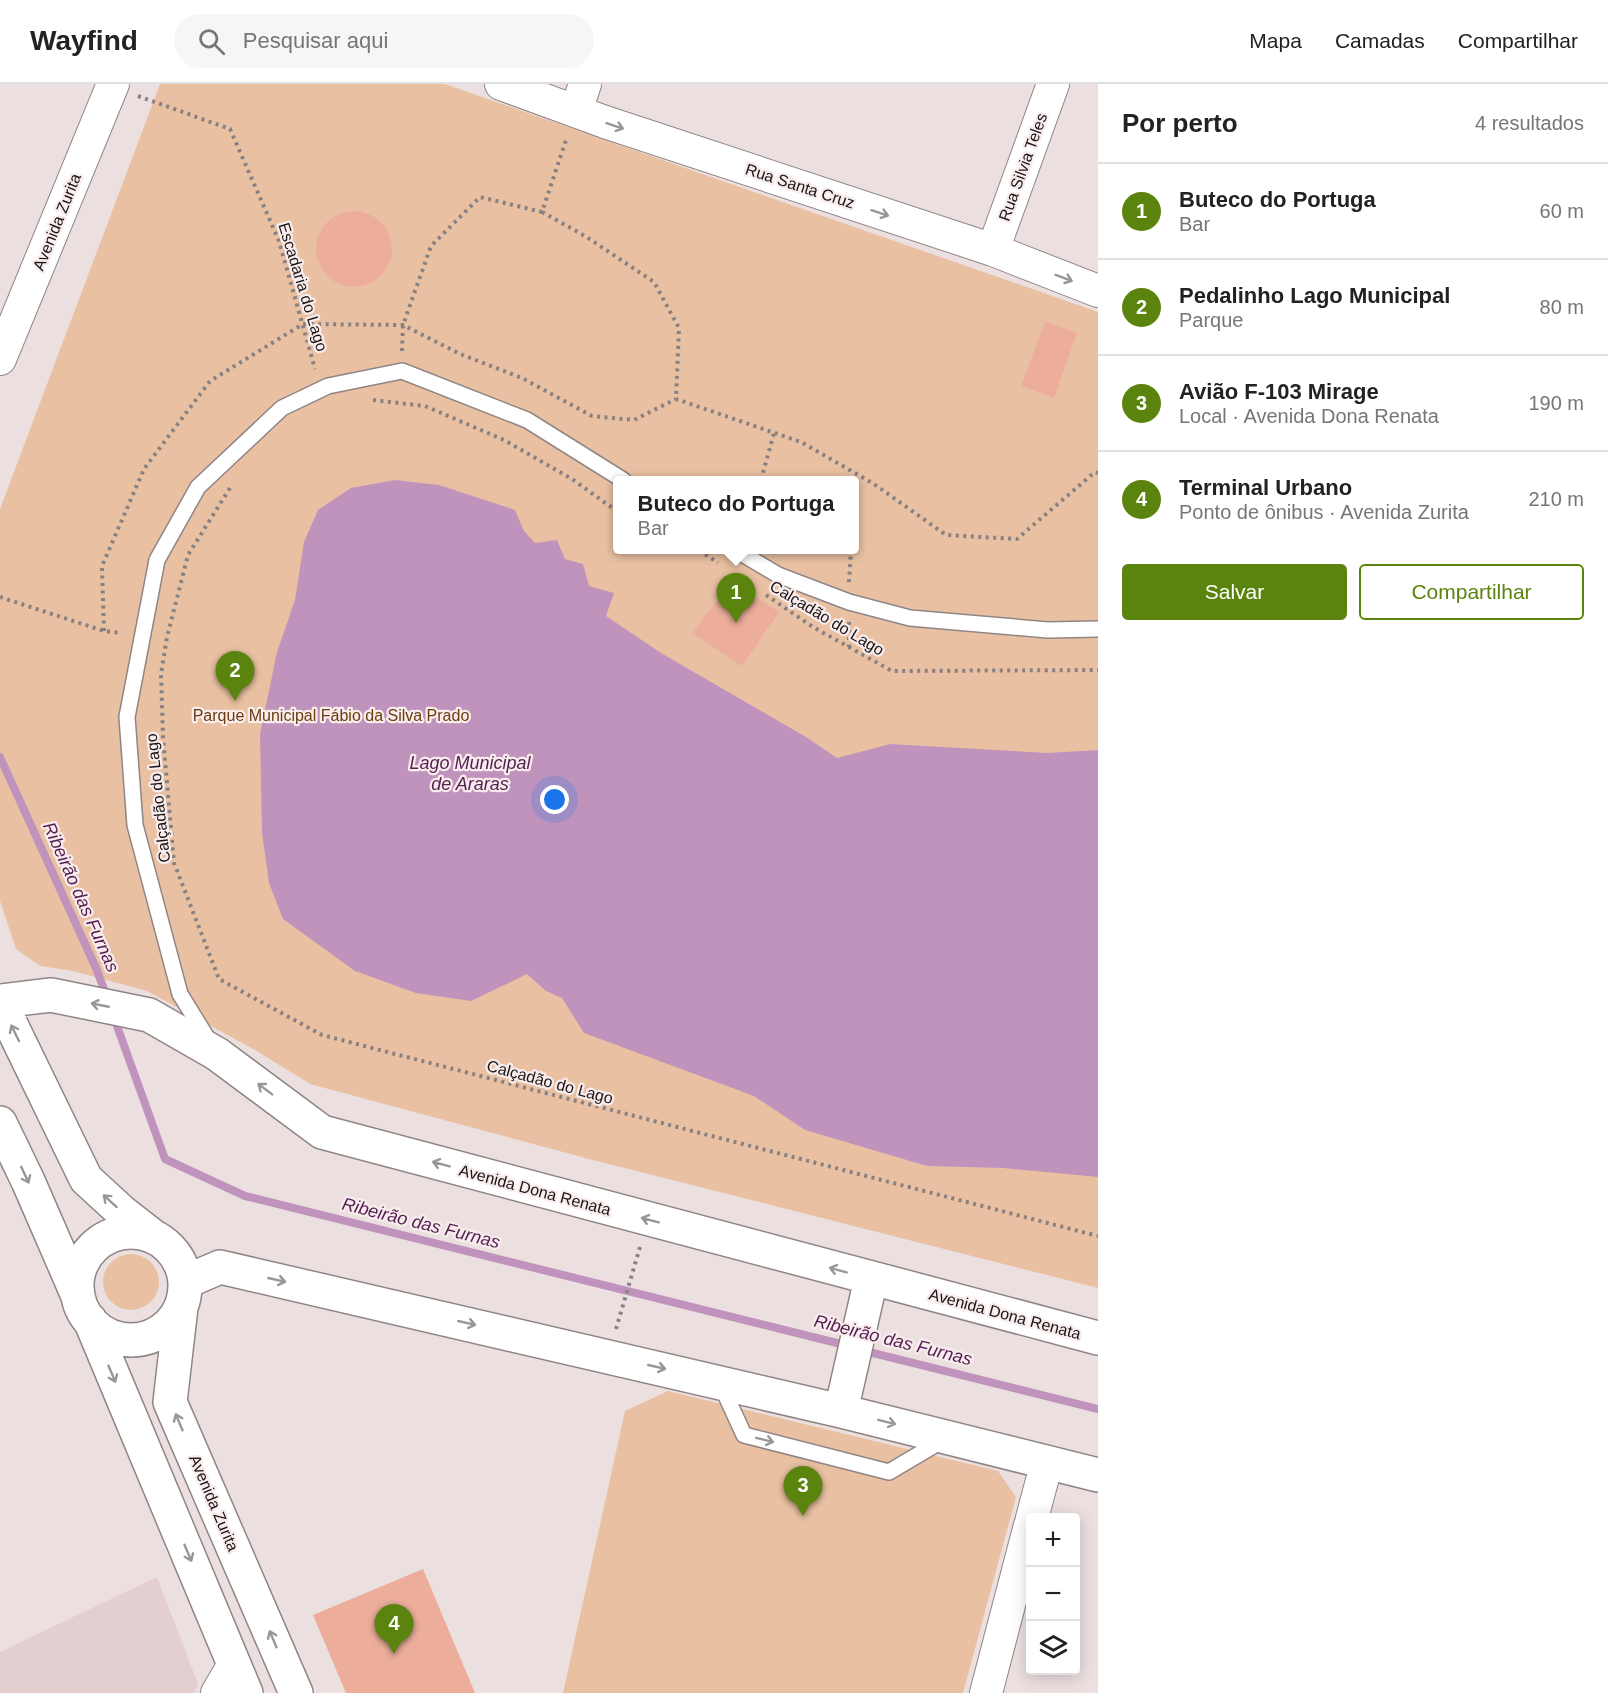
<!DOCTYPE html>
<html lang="pt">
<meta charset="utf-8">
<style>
:root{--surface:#fff;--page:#f6f6f6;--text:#222;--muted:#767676;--line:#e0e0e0;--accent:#5a840d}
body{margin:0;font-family:Arial,sans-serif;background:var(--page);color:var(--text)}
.controls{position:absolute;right:18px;bottom:18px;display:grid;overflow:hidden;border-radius:6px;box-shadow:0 3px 15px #0003}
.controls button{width:54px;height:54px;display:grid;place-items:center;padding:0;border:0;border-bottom:2px solid var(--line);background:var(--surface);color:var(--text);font:30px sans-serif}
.you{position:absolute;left:555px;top:716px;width:21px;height:21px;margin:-15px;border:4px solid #fff;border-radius:50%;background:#1a73e8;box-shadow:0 0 0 9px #1a73e833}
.badge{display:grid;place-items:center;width:39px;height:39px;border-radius:50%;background:var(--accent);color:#fff;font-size:20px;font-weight:700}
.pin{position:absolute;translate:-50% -50px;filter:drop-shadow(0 2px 3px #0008)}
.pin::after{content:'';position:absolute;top:32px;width:21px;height:18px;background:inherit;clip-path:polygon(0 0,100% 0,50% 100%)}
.popup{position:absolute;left:613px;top:392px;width:246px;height:78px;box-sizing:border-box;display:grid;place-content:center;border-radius:6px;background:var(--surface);filter:drop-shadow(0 2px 4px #0005);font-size:20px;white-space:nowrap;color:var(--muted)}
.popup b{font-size:22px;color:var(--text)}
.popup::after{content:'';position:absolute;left:50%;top:100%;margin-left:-12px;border:12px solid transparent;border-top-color:var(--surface)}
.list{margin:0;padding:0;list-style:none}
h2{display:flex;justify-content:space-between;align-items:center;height:78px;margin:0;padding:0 24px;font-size:26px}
h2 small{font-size:20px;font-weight:400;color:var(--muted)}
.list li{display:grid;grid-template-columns:39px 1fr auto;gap:18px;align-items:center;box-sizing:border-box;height:96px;padding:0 24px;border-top:2px solid var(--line)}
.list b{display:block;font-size:22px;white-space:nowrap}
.list p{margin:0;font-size:20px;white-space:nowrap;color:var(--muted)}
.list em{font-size:20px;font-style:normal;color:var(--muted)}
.actions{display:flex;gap:12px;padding:18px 24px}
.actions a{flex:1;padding:14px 0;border:2px solid var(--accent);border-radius:6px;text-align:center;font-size:21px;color:var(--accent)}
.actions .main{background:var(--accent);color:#fff}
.icon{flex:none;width:33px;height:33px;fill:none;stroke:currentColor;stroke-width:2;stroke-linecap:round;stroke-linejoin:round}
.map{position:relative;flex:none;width:1098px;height:1609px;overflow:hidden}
header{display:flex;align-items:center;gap:36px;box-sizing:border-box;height:84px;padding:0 30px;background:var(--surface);border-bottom:2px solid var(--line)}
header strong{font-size:28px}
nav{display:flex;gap:33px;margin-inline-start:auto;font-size:21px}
.search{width:420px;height:54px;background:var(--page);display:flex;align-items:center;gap:15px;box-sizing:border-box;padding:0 21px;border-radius:33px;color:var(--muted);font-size:22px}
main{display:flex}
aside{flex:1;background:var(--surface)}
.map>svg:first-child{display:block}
</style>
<header>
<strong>Wayfind</strong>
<div class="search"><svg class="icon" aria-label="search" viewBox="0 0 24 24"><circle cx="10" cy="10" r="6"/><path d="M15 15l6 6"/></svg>Pesquisar aqui</div>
<nav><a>Mapa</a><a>Camadas</a><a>Compartilhar</a></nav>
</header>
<main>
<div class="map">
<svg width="1098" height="1609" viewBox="0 0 1098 1609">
<rect width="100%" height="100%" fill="#ecdfe0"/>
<path fill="#e4cfd0" d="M157 1493 198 1600 194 1609H0V1568Z"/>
<path fill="#e9c1a2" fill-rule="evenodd" d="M160 0H445L1098 228V1204L593 1076 310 1000 255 966 147 907 73 887 40 882 16 865 0 817V425ZM618 396H855V466H618Z
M103 1198a28 28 0 1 1 56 0a28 28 0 1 1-56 0Z
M668 1307 998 1387 1016 1413 963 1609H563L625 1327Z"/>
<path fill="#c093bc" d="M395 396 439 401 515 426 524 447 535 459 557 456 565 475 583 480 589 502 614 509 606 532 661 569 806 653 837 674 890 660 1047 669 1098 666V1093L1003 1084 927 1082 805 1046 754 1012 584 949 562 914 546 907 527 890 471 917 416 909 355 887 283 835 269 799 262 749 260 650 277 568 295 516 304 458 318 426 351 404Z"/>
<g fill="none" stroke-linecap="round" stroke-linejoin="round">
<path stroke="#c093bc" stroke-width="8" d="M0 673 96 884 107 913
M113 931 165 1075 245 1112 849 1262
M861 1266 1098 1325"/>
</g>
<path fill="#ecae9b" d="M316 165a38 38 0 1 1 76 0a38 38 0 1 1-76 0Z
M1045 237 1077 249 1054 314 1021 302Z
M733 497 779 528 742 582 692 549Z
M423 1485 475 1609H346L313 1531Z"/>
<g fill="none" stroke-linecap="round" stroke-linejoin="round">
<defs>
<path id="lane" d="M736 466 778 491 849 518 910 534 1048 546 1098 545
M209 957 180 910 135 741 127 633 157 476 198 403 282 324 328 302 402 287 527 336 623 396
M721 1301 744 1351 889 1388 943 1356"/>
<path id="street" d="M501 0 605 38 993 166 1098 207
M576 27 585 0
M993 166 1053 0
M0 275 113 0
M1032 1434 1047 1378
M217 1609 234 1580
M986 1609 1030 1441"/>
<path id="secondary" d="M0 917 51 911 149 931 217 970 322 1048 1098 1254
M0 918 86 1095 122 1128 154 1153
M0 1039 28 1097 78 1212
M77 1202a54 54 0 1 1 108 0a54 54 0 1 1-108 0Z
M185 1198 220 1183 841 1327 1098 1391
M181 1223 170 1318 296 1609
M90 1236 246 1609
M841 1327 871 1195"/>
</defs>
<use href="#lane" stroke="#908585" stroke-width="18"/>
<use href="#street" stroke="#908585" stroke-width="34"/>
<use href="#secondary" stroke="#908585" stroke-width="36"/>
<path stroke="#898081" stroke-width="4" stroke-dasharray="3 4.5" stroke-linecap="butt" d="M138 12 230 45 279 157 315 285
M542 128 585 152 654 198 679 244 676 315 801 358 874 400 946 451 1017 455 1095 388 1098 389
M402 267 403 241 431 162 480 113 542 128 567 53
M373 316 425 322 504 356 572 395 618 428
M761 396 774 349
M230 404 188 471 167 553 161 590 163 653 174 779 219 895 322 951 1098 1152
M699 466 718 479
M849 498 851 466
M766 511 813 543 892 587 1098 586
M0 513 104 547 122 549
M849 538V563
M104 547 102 482 144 385 210 297 303 240 403 241 460 270 522 294 592 332 634 336 676 315
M616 1245 640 1163"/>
<use href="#lane" stroke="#fff" stroke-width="15"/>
<use href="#street" stroke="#fff" stroke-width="32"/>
<use href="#secondary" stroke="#fff" stroke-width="33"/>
</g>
<defs><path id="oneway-shaft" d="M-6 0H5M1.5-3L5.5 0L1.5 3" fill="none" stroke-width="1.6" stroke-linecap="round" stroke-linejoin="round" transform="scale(1.5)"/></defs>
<g stroke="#989696">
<use href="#oneway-shaft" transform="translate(615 42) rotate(18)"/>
<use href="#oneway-shaft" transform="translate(880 129) rotate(18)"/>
<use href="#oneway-shaft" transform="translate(1064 194) rotate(21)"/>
<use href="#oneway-shaft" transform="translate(100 921) rotate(-169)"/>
<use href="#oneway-shaft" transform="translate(15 949) rotate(-116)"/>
<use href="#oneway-shaft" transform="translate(265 1005) rotate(-143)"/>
<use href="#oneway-shaft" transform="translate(441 1080) rotate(-165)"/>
<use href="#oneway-shaft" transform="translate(25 1091) rotate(65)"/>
<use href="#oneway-shaft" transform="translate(110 1117) rotate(-138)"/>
<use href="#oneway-shaft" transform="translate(650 1136) rotate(-165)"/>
<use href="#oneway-shaft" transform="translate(838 1186) rotate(-165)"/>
<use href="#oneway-shaft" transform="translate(277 1196) rotate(13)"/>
<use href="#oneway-shaft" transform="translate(467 1239) rotate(13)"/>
<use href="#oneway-shaft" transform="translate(657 1283) rotate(13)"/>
<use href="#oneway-shaft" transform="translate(112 1290) rotate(67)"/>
<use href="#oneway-shaft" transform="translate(179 1338) rotate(-113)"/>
<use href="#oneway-shaft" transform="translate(887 1338) rotate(14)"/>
<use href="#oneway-shaft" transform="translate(765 1356) rotate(14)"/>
<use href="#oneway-shaft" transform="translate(188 1469) rotate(67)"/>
<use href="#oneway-shaft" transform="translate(273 1555) rotate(-113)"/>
</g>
<g text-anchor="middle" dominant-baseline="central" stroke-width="4.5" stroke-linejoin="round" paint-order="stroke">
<g font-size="16" fill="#191515" stroke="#f9eced">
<text transform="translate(1023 83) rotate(-70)">Rua Silvia Teles</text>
<text transform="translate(800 102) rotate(18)">Rua Santa Cruz</text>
<text transform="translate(57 138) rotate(-68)">Avenida Zurita</text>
<text transform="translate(303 203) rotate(73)">Escadaria do Lago</text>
<text transform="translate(827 534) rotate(31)">Calçadão do Lago</text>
<text transform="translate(158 714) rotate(-96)">Calçadão do Lago</text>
<text transform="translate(550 998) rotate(15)">Calçadão do Lago</text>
<text transform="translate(535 1106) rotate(15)">Avenida Dona Renata</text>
<text transform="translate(1005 1230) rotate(15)">Avenida Dona Renata</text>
<text transform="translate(214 1419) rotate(67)">Avenida Zurita</text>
</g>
<g font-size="16" fill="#6b3d0f" stroke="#f9eced">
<text x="331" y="631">Parque Municipal Fábio da Silva Prado</text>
</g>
<g font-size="18" font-style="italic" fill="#541e52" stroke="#f9eced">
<text x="470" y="679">Lago Municipal<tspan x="470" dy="21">de Araras</tspan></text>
<text transform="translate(81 813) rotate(66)">Ribeirão das Furnas</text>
<text transform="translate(421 1139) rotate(14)">Ribeirão das Furnas</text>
<text transform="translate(893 1256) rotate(14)">Ribeirão das Furnas</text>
</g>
</g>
</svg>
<div class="controls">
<button>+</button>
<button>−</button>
<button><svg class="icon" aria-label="layers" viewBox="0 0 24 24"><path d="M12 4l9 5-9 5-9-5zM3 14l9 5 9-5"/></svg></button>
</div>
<div class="you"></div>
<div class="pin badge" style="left:736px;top:539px">1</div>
<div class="popup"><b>Buteco do Portuga</b>Bar</div>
<div class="pin badge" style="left:235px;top:617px">2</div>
<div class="pin badge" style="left:803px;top:1432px">3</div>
<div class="pin badge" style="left:394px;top:1570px">4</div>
</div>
<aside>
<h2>Por perto<small>4 resultados</small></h2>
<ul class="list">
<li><span class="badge">1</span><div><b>Buteco do Portuga</b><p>Bar</p></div><em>60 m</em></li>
<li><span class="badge">2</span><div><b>Pedalinho Lago Municipal</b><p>Parque</p></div><em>80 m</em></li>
<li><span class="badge">3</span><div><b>Avião F-103 Mirage</b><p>Local · Avenida Dona Renata</p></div><em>190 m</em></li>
<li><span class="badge">4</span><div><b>Terminal Urbano</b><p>Ponto de ônibus · Avenida Zurita</p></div><em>210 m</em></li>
</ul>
<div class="actions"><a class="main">Salvar</a><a>Compartilhar</a></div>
</aside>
</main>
